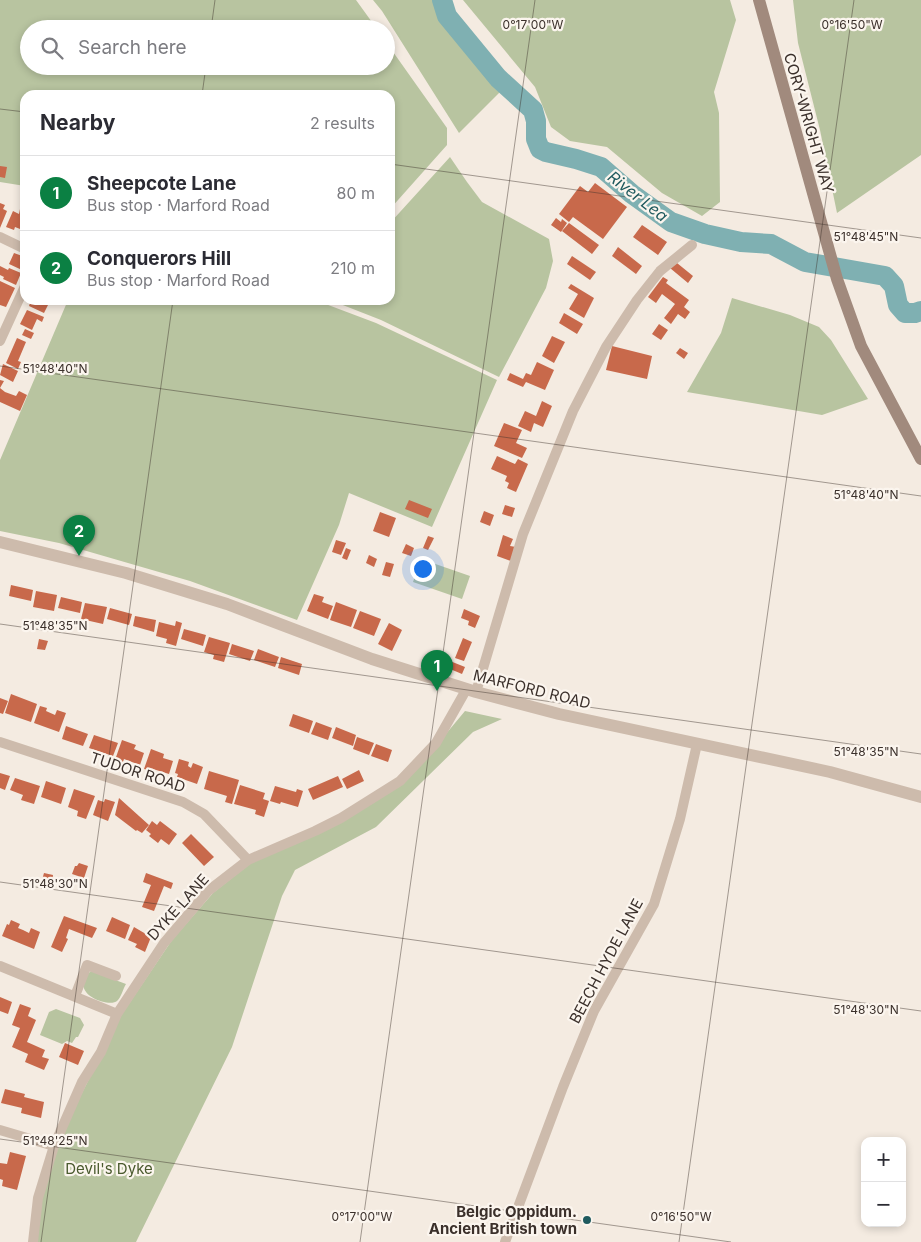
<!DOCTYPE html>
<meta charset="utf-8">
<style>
:root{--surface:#fff;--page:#f7f7f7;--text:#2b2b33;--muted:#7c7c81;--line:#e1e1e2;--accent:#0b8043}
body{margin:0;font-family:Inter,sans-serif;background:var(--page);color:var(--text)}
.controls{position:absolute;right:15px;bottom:15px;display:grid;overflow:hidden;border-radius:10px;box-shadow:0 2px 8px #0003}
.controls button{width:45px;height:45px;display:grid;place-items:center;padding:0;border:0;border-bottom:1px solid var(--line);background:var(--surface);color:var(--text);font:25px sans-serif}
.you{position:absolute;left:422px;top:568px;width:18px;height:18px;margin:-12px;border:4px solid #fff;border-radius:50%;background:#1a73e8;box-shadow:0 0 0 8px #1a73e833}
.badge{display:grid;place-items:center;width:32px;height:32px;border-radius:50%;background:var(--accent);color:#fff;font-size:16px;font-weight:700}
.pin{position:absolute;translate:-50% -41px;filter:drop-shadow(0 1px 2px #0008)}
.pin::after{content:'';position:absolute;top:26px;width:18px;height:15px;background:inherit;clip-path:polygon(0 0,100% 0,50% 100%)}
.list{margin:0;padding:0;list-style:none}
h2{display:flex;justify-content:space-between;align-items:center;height:65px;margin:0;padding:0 20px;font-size:21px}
h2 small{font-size:16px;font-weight:400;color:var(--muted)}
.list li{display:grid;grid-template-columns:32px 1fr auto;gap:15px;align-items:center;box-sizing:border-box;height:75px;padding:0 20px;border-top:1px solid var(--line)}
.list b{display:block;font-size:19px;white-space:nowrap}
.list p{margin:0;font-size:16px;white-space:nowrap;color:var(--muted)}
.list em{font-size:16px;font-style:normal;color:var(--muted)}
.icon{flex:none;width:28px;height:28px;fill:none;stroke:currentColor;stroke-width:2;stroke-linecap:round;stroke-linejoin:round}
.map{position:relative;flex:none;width:921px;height:1242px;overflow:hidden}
.search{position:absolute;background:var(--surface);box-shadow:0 2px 8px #0003;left:20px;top:20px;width:375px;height:55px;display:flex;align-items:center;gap:12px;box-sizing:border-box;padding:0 18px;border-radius:28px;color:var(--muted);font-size:19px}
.panel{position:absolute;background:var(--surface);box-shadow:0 2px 8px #0003;left:20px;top:90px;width:375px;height:215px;border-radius:15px}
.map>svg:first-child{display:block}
</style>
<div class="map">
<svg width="921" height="1242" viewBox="0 0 921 1242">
<rect width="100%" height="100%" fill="#f4ebe1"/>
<path fill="#b8c4a0" d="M0 0H356L377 29H29V66H386V42L447 128V145L390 209V95H25V186L0 182Z
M373 0H436L440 11 504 88 459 133 382 11Z
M463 0H730L736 20 714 92 719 113 720 202 702 216 662 193 607 147 570 141 551 127 535 87Z
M793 0H921V155L837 213 820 130 798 43Z
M450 157 467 182 482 202 549 239 553 261 546 288 499 377 381 320 330 300H390V223Z
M732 298 790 315 819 327 831 340 868 399 822 415 687 392 721 333Z
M68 300H315L376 323 497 380 432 527 349 493 339 525 297 620 190 581 59 543 0 531V460Z
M421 559 470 576 462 599 413 582Z
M465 711 502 719 473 732 376 827 295 870 282 896 232 1047 136 1242H37L41 1198 54 1148 122 1014 172 940 213 893 257 858 405 780 440 741Z
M91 971 126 984C123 989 121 998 117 1001 109 1008 66 993 91 971Z
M56 1009 80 1018 84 1025 78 1037H76L72 1043 67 1041 62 1044 40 1035 49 1012Z"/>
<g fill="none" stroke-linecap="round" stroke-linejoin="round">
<path stroke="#7fb0b2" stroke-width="20" d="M442 0 447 16 498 78 533 110 536 121V139L540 149 546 152 576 159 601 167 632 194 671 222 705 234 741 242 771 244 805 262 885 276 894 286 898 305 905 313H915L921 311"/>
</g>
<path fill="#c8694b" d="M0 166 7 167 5 178 0 177Z
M595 183 627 207 603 239 573 217 569 222 559 214 580 186 588 192Z
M0 203 5 205 3 209 7 211 0 228Z
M20 209 25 211V231L15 227 14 230 6 227 13 211 19 214Z
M556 218 561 222 562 219 567 223 561 232 551 225Z
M569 223 599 245 592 254 562 231Z
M642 225 667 242 658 255 633 237Z
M618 247 642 266 636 274 612 256Z
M14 253 25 257V265L22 270 9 264Z
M572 256 596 272 590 280 567 264Z
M677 263 693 276 688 283 670 268Z
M0 266 8 270 9 268 21 273 16 285 3 279 4 277 0 275Z
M663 277 668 280 666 283 689 300 684 307 690 312 685 319 678 314 671 324 664 318 675 304 662 294 656 303 648 297Z
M0 281 15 288 6 307 0 305Z
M571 284 594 298 584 318 569 309 578 294 568 288Z
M31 300H37L48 305 44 313 29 306Z
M27 310 44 317 42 322 37 319 32 330 20 324Z
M564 313 583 324 577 334 559 323Z
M659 324 668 330 661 340 652 334Z
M25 329 34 333 31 339 22 335Z
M552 336 565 342 554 363 542 356Z
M17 338 26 342 18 361 21 362 18 369 6 363Z
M612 346 652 356 647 379 606 370Z
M680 348 688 353 684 359 676 353Z
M537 362 554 370 545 390 526 382 523 387 507 380 510 373 523 379 526 373 531 375Z
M3 364 18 371 13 382 0 375Z
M0 380 4 381 0 388 5 392 16 396 19 391 27 395 20 411 0 402Z
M542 401 552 406 543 427 534 423 531 432 518 426 525 411 536 416Z
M504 423 522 430 516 443 527 448 522 458 494 446Z
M497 456 515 464 518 459 528 464 516 492 507 488 509 483 505 481 507 476 491 469Z
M409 500 432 509 428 518 405 509Z
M505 505 515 508 512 517 502 514Z
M484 511 494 515 490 526 480 522Z
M380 512 396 518 389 537 373 531Z
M503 535 513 539 510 546 516 547 511 561 497 556Z
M428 536 434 538 428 550 423 548Z
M336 540 346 543 341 555 332 552Z
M406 544 414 548 411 556 402 553Z
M346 548 351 550 347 560 342 558Z
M369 555 377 559 374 567 366 563Z
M386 562 394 564 390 577 382 575Z
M11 585 33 590 31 601 9 596Z
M36 591 57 595 54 611 33 607Z
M314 594 324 597 322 602 333 606 328 619 307 611Z
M61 597 82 602 80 613 58 608Z
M336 602 357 610 351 627 330 620Z
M85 603 107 607 103 624 81 619Z
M110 608 132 614 129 625 107 619Z
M464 609 480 616 475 628 468 625 469 621 461 618Z
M360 611 381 619 374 636 353 628Z
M135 616 156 620 154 632 133 626Z
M176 621 182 623 176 646 166 643 167 639 156 636 159 622 175 626Z
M389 623 402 630 392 651 378 644Z
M184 629 206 635 203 646 181 639Z
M209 637 230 643 224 662 213 659 214 655 204 652Z
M463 638 472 642 464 661 455 658Z
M39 639 48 641 45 650 37 649Z
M232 644 254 651 250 661 229 654Z
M258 649 279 657 275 667 254 660Z
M435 656 444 660 445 659 465 667 462 674 443 666 442 668 431 664Z
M281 657 302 664 299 675 278 668Z
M11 694 37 704 31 722 5 713Z
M0 698 8 701 3 714 0 713Z
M40 706 47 708 46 711 55 715 57 710 66 713 59 732 34 723Z
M293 714 313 721 309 733 289 726Z
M316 722 332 728 328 740 311 734Z
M66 726 88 734 83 746 62 739Z
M336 727 356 735 353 746 332 738Z
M94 735 118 743 113 756 89 748Z
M357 737 374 743 369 755 353 749Z
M122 740 136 745 134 749 144 753 140 765 124 759 123 762 115 760Z
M376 744 392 750 388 762 371 756Z
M151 749 164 754 163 758 173 761 169 774 153 769 152 771 144 769Z
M179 759 189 762 188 766 191 768 193 763 203 767 197 784 177 777 178 774 175 773Z
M359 770 364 781 347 789 342 779Z
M209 771 239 780 232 804 225 802 227 796 204 789Z
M0 773 10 776 5 790 0 788Z
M338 776 343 787 313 800 308 789Z
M15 778 40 786 34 804 21 800 23 795 10 790Z
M46 781 66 788 61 804 41 797Z
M240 785 265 793 263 799 269 801 264 817 255 814 256 810 234 804Z
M275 786 296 792 297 789 303 791 298 807 281 802 280 804 270 801Z
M74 789 95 796 86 819 77 816 78 811 68 807Z
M119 798 149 825 142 833 137 830 136 831 115 815Z
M105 799 115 802 108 821 93 815 98 800 104 802Z
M152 821 157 825 160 821 177 834 169 845 161 839 158 843 149 836 151 834 146 830Z
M191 834 214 857 204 866 182 843Z
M79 863 88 866 84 878 72 874 75 866H77Z
M44 873 53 875 52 882 42 880Z
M146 873 173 883 171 889 164 886 154 911 142 907 151 885 143 882Z
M64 916 97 928 92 938 69 929 66 938 68 939 62 952 51 947Z
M112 917 130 925 125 939 106 931Z
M11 920 20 924 18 928 23 930 29 933 31 928 40 932 34 949 2 936 7 924 9 925Z
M134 927 151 937 145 952 135 947 137 944 128 940Z
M0 997 12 1002 8 1014 0 1011Z
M20 1004 31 1008 28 1016 36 1020 27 1042 45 1050 42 1057 49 1059 44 1070 25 1062 28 1054 12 1047 20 1028 12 1025Z
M65 1043 84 1051 78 1065 59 1057Z
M5 1089 25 1094 24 1097 44 1102 41 1118 21 1113 22 1108 1 1103Z
M10 1152 26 1156 17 1190 2 1186 3 1180 0 1179V1163L7 1164Z"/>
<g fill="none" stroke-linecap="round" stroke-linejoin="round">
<path stroke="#cdbbac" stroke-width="10" d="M0 237 25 249
M0 341 25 286
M476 692 523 534 573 411 606 347 637 300 660 271 692 245
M0 742 183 802 204 814 248 860
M0 966 117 1014
M75 996 87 965 116 976
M0 1130 54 1146
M33 1242 38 1198 54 1146 82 1082 101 1052 117 1014 164 943 208 891 248 860 315 831 341 818 400 781 436 743 466 690
M505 1242 563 1087 594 1011 654 904 680 819 697 744"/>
<path stroke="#cdbbac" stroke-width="12" d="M0 542 126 573 227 604 372 659 476 692 559 714 830 772 921 797"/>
<path stroke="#a18a7d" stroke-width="12" d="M759 0 837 279 861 346 921 459"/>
</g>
<path fill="none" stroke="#3b302b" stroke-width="1" stroke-opacity="0.45" d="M211 29 215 0M202 95 206 66M0 109 25 112M390 164 921 238M0 366 921 496M0 624 921 754M0 882 921 1011M0 1139 731 1242M41 1242 173 300M360 1242 535 0M679 1242 854 0"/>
<circle fill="#1f5a5e" stroke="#fbf5ee" stroke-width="2" cx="587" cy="1220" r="5"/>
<g text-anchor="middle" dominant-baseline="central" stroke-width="4.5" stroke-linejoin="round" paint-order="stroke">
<g font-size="15" fill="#3b302b" stroke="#fbf5ee">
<text transform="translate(809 123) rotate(74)">CORY-WRIGHT WAY</text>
<text transform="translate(532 689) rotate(14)">MARFORD ROAD</text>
<text transform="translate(138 772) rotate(18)">TUDOR ROAD</text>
<text transform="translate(178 907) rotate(-48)">DYKE LANE</text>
<text transform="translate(606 961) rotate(-62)">BEECH HYDE LANE</text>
</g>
<g font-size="15" fill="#4a5a2e" stroke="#fbf5ee">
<text x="109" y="1168">Devil's Dyke</text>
</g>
<g font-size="15" font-weight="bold" fill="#3b302b" stroke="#fbf5ee" text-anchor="end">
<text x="577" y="1211">Belgic Oppidum.<tspan x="577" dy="17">Ancient British town</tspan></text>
</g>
<g font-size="16" font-style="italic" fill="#1f5a5e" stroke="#fbf5ee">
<text transform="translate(638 196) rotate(38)">River Lea</text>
</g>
</g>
<g font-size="12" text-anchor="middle" fill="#3b302b" stroke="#fbf5ee" stroke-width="4.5" stroke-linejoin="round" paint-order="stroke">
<text x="533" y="29">0°17'00"W</text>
<text x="852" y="29">0°16'50"W</text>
<text x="866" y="241">51°48'45"N</text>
<text x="55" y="373">51°48'40"N</text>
<text x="866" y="499">51°48'40"N</text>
<text x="55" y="630">51°48'35"N</text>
<text x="866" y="756">51°48'35"N</text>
<text x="55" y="888">51°48'30"N</text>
<text x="866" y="1014">51°48'30"N</text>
<text x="55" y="1145">51°48'25"N</text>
<text x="362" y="1221">0°17'00"W</text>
<text x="681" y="1221">0°16'50"W</text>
</g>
</svg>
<div class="controls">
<button>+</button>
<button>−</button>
</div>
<div class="you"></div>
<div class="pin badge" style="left:437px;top:691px">1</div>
<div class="pin badge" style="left:79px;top:556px">2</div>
<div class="search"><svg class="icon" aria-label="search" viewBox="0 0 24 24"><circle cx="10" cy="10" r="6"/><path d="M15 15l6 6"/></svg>Search here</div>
<section class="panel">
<h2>Nearby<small>2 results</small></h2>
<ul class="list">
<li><span class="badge">1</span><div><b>Sheepcote Lane</b><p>Bus stop · Marford Road</p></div><em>80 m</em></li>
<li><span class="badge">2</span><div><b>Conquerors Hill</b><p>Bus stop · Marford Road</p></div><em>210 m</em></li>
</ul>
</section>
</div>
